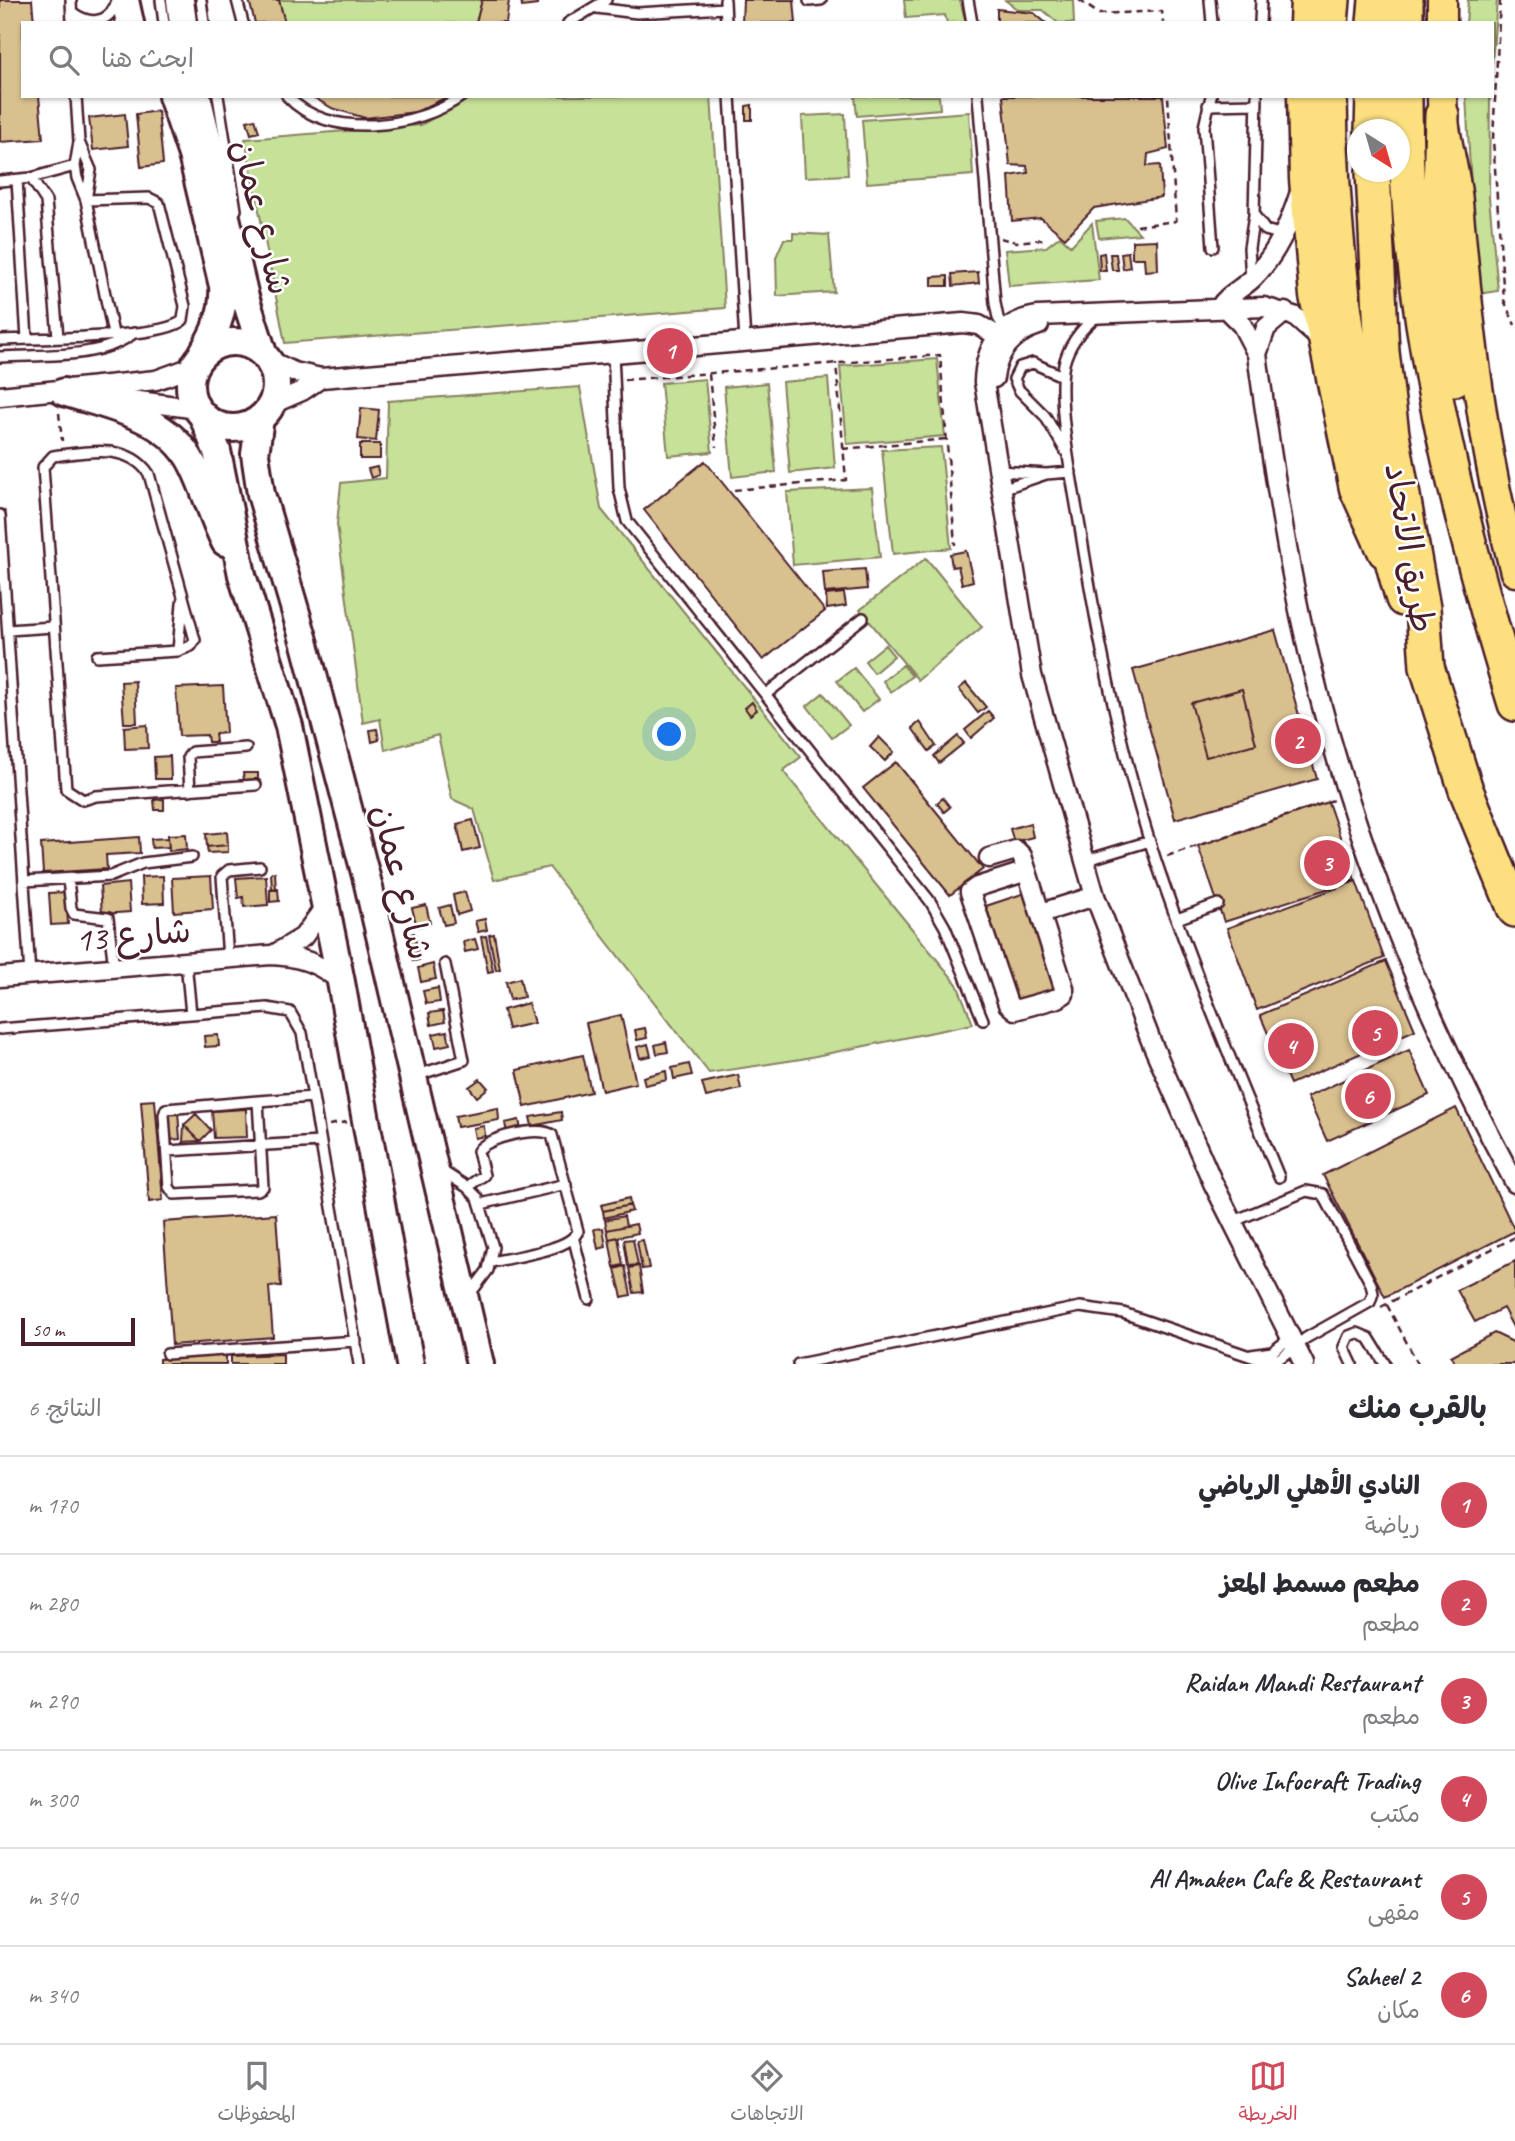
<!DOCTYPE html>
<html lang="ar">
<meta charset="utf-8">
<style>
:root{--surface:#fff;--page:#f7f7f7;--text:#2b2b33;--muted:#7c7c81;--line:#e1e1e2;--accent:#d1495b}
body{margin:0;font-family:Caveat,"Playpen Sans Arabic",sans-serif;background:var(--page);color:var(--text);direction:rtl}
.compass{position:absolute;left:1347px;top:119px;width:63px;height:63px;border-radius:50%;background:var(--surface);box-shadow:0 2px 5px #0004;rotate:143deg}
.scale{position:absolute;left:21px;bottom:18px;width:114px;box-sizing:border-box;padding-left:7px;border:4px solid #4a1f2b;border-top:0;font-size:19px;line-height:24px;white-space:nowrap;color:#4a1f2b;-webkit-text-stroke:5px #fff;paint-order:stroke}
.you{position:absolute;left:670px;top:735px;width:24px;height:24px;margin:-18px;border:5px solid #fff;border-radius:50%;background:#1a73e8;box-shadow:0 0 0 10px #1a73e833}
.badge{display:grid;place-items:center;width:46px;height:46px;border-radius:50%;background:var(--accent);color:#fff;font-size:23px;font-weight:700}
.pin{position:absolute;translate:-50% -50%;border:4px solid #fff;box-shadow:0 2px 7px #0006}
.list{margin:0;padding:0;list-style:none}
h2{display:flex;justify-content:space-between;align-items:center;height:91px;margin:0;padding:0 28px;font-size:30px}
h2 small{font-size:23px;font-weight:400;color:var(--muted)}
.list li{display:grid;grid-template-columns:46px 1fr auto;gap:21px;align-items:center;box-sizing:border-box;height:98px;padding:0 28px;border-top:2px solid var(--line)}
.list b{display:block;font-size:26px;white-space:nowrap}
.list p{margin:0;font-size:23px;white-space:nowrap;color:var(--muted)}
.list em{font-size:23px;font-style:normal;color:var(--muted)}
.icon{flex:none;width:38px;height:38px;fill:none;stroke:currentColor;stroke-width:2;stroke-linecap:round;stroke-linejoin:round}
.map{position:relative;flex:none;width:1515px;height:1364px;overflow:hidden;direction:ltr}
.search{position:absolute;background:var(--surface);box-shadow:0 2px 5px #0004;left:21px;right:21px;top:21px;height:77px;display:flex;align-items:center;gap:18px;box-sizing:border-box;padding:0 24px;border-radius:0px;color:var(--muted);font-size:26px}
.sheet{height:679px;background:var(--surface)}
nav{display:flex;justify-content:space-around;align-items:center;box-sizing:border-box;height:98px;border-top:2px solid var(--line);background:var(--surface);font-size:19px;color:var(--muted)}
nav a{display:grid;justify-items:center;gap:4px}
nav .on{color:var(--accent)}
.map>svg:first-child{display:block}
</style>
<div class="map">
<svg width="1515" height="1364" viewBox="0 0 1515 1364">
<rect width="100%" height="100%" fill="#fff"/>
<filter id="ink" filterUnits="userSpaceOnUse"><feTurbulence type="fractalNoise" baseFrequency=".0143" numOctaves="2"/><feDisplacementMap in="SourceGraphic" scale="14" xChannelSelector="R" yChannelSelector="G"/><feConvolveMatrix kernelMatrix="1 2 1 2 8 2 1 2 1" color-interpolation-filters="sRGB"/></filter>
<g filter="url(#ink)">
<path fill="#c6e198" stroke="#888062" stroke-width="2" d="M279 0H482L476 23H285Z
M904 0H960L966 23H947L945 15 906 18Z
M1005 0H1073L1074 23H1058L1043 10H1018Z
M1468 0H1497L1492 63V23H1466Z
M471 96H711L725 308 285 343 245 139 421 125Z
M855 96H939L940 109 857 116Z
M1466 96H1490L1489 197 1498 291 1477 294Z
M969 112 973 175 867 183 862 120Z
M845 114 848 175 805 177 802 116Z
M1125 218 1140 234 1099 238 1096 221Z
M1092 223 1099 280 1009 286 1005 250 1046 247 1060 236 1071 246Z
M793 233 829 235 834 292 777 296 776 257 784 239H793Z
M937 359 945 436 847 444 840 366Z
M828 378 835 468 790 473 782 382Z
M705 379 712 452 668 456 661 383Z
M767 383 776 472 732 477 724 387Z
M580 387 601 509 801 757 783 771 957 984 973 1024 801 1059 709 1073 549 867 494 880 474 809 452 799 438 735 385 750 380 719 363 723 337 524 341 483 386 478 388 401Z
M941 447 951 548 893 554 882 450Z
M872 488 880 557 793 565 787 492Z
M926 558 982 627 918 680 860 610Z
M885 645 894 656 874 673 865 661Z
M903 665 912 676 891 692 883 681Z
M854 668 879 699 862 712 837 681Z
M823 693 849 725 832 738 807 706Z"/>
<path fill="#d9c08f" stroke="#4a1f2b" stroke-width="2" fill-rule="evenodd" d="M0 0H32L34 23H23V96H39L43 139 0 142Z
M249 0H279L285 23H255Z
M482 0H509L506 23H476Z
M521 0H537V5L522 7Z
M743 0H794L796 23H742Z
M997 9 1034 13 1046 23H997Z
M311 96H449L416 112 365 118 332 108Z
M1003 96H1163L1168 149 1148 154 1147 166 1160 165 1162 197 1094 208 1065 238 1041 218 1012 221 1009 176 1028 173 1027 166 1010 165Z
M752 105V120H746V106Z
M158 111 163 164 141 167 136 114Z
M125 114 128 146 93 150 89 118Z
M255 119 259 132 251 134 247 121Z
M1157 240 1158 270 1145 271 1144 258H1132V241Z
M1128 252 1130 267 1123 269 1121 253Z
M1104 253 1106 271H1100L1099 254Z
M1110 254H1116L1118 270H1112Z
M978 272 979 283 953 286 952 274Z
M948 276V286H932V277Z
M361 408 379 410 376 441 358 439Z
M360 444H380V459H360Z
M705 461 825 611 763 660 644 510Z
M377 467 379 475 371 478 368 469Z
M966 551 973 581 962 584 958 566 952 567 950 554Z
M865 569 867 589 825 593 823 572Z
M844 593 846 606 827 609 826 595Z
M1275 630 1317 779 1175 819 1133 670ZM1242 689 1256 744 1206 757 1191 703Z
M135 681 137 723H124L121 682Z
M966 683 986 707 978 713 959 689Z
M223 686 226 733 215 734 216 742H208L207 735 179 736 176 688Z
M1242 689 1256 744 1206 757 1191 703Z
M752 702 757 710 750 715 745 708Z
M988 711 994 718 971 738 965 730Z
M920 722 936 746 929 751 912 728Z
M147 725 148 748 125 749 124 727Z
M377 729 379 740 372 742 370 730Z
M958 736 964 743 939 763 934 756Z
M879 737 894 752 885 761 870 747Z
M170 756 171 779H155L154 757Z
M896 762 983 869 950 895 863 788Z
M243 773H258V779L244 780Z
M943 798 950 807 944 812 937 803Z
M164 799V810H155L154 800Z
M1328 802 1355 880 1224 922 1198 846Z
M473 820 480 848 463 852 457 824Z
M1030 823 1033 837 1014 842 1010 829Z
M227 832 228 845 207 847 206 834Z
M186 834 187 849 169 851 168 835Z
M139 837 140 853 106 855 107 869 43 873 41 844Z
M168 838 169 847 152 848 151 839Z
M228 845V852L208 853 207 847Z
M275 872 276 890H272L271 873Z
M163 876 164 903 142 904 141 877Z
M211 876 213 909 174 912 172 878Z
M266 876 268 905 244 907 243 897 238 898 236 878Z
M1356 881 1384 958 1257 1010 1227 928Z
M128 883 130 912 102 914 100 886Z
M278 889 279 901 270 902V890Z
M66 892 68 924 51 925 49 893Z
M465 892 470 911 457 915 453 895Z
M1025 893 1058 996 1019 1008 986 906Z
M426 905 430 923 417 927 412 908Z
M450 905 454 923 444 925 439 908Z
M485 919 487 930 478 932 475 921Z
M414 933 419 960 413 961 408 935Z
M494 934 500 969 496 970 489 935Z
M486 936 493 971 488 972 481 937Z
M475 939 478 949 465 952 463 942Z
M1386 961 1415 1030 1290 1084 1260 1015Z
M433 964 436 979 421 982 418 968Z
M520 978 524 997 510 1000 506 982Z
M438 988 440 1002 426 1004 423 991Z
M528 1003 534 1023 508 1029 503 1010Z
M443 1011 445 1022 431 1025 429 1013Z
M621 1015 636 1083 602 1091 586 1023Z
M645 1028 647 1038 637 1040 635 1030Z
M447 1031 450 1044 436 1047 433 1034Z
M218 1035 219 1046 205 1047 204 1036Z
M666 1042 668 1052 657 1054 655 1045Z
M648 1044 651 1056 640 1058 637 1047Z
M1409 1050 1429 1095 1327 1141 1307 1097Z
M583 1055 591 1092 525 1107 517 1070Z
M689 1064 692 1075 674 1079 672 1068Z
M666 1071 667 1080 645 1085 643 1077Z
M738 1075 741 1089 706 1097 702 1083Z
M480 1079 488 1088 477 1097 469 1087Z
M155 1100 163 1200 149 1202 141 1101Z
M498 1108 499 1120 457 1127 455 1116Z
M1456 1108 1515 1231 1385 1297 1323 1175Z
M246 1109 247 1137 214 1138 212 1111Z
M178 1112 180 1139 170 1140 168 1113Z
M561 1112 562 1120 532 1126 530 1117Z
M196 1114 211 1130 200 1141 184 1125Z
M519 1120 521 1129 507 1133 505 1123Z
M184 1125 200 1141 183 1142Z
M484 1126 485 1136 475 1138 473 1128Z
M629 1198 630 1205 603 1211 601 1205Z
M630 1205 632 1211 604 1218 603 1211Z
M276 1214 281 1286 269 1287 273 1337 172 1345 163 1222Z
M624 1216 626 1226 607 1230 605 1220Z
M636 1224 638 1233 609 1239 607 1230Z
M603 1228 606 1247 598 1249 594 1229Z
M618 1237 623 1265 614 1267 609 1239Z
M633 1239 638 1265 628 1266 624 1240Z
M643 1240 649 1268 642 1269 637 1241Z
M1515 1261V1331L1503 1308 1475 1322 1457 1290Z
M625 1266 631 1295 622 1297 615 1269Z
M639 1266 643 1292 634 1293 629 1268Z
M1494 1333 1515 1343V1364H1456L1451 1356Z
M283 1354V1364H231V1356Z
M226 1355V1364H159V1359Z"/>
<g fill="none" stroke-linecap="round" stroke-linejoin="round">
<defs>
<path id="lane" d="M71 0 72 23
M161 0 164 23
M201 0 204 23
M237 0 243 23
M725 0 726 23
M968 0 972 23
M1210 0 1212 23
M809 1 821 0
M597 8 637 13 725 8
M72 12C89 25 110 25 117 0
M568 23 606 0
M1260 23 1261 0
M76 96 79 142 75 166 77 178 86 200 113 334
M218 96 236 210
M287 96C327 141 419 128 462 96
M730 96 745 341
M978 96 995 303 998 318 1005 329
M1211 96 1204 127 1213 247
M1208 105 1257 104
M79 142 91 170 86 200
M31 178 46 201 58 337
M17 180 27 339
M0 181 31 178 75 166
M1254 215 1265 230 1283 235
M1251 279 1249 248 1254 215 1257 96
M1096 317C1081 329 1069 344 1064 364 1056 402 1073 486 1080 527 1098 640 1120 752 1156 861 1192 968 1236 1072 1279 1177
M0 340C32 338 165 339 183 320L185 306 159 203 149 198 86 200
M613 353 619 488 627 521 930 901 945 927 983 1020
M0 357C42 354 99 360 134 333
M1062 376 1033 363 1020 367 1014 379 1019 390 1045 416 1068 455
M1000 471 1046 474 1071 472
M1002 489 1046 474
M0 515 30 975
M8 630 53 627
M178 651 182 603
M97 656 178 651 191 646 195 640 149 474C128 442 86 452 53 456L43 467 66 789 83 800 96 796 256 785
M766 694 863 618
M190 790 188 757 192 752 246 748
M1084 861 1150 841
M68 879 71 908 74 914 108 918 114 968
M24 881 111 876 143 863 192 857
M1177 919 1218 904
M228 958 222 876 229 870 260 867
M186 962 191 1014
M0 1029 267 1008 290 1012 302 1033 359 1364
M415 1076 464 1060 445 964
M258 1101 263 1187 258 1190 174 1194 169 1187 164 1115 166 1109Z
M258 1101 313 1097
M167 1151 320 1142
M439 1169 467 1187 478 1198 493 1247 488 1270 470 1294
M467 1187 484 1175 478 1151C485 1138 540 1125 552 1135L578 1231C571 1250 512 1257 491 1262
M481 1204 566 1184
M574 1240 589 1299
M167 1354 356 1341
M1251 1355 1272 1352 1290 1338
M798 1364 1080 1307 1123 1313 1267 1362 1280 1358 1306 1338 1370 1302 1373 1293 1371 1284 1323 1194 1306 1191 1232 1222
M1352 1364 1344 1347 1349 1336 1357 1333 1369 1338 1385 1364"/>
<path id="street" d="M1220 307C1227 295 1243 288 1253 278 1277 254 1290 223 1300 192
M1227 310 1242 325 1257 354C1269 441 1282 529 1300 615 1342 813 1419 1006 1515 1183
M1257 354 1266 328 1285 312
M269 360 294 372 321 378 963 323 979 325 998 336
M994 378C997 352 1013 333 1039 325
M0 396 156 380 195 366
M109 397 198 409
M272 404 302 391 321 378
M989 858 1016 850 1022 856 1064 988V994L1058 998 1015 1010 1008 1004 970 892 977 887 1027 871
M1041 913 1095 896
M275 954 303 937 324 908
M0 977 271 955C299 956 320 963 341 982
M1304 1364 1213 1183 1151 1041 1095 896 1032 675 984 382C985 346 1002 321 1038 316L1264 307 1294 316 1320 339"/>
<path id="secondary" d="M125 0 130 23
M180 0 183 23
M172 96 192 155 223 286C225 313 214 333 201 356
M197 96 245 297 263 353
M190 385a43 43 0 1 1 86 0a43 43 0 1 1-86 0Z
M64 392C109 407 168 416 192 463 205 488 212 516 225 542
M202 414 217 451 242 575 289 726 341 982 410 1364
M260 418 255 454 261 494 305 644 368 884 480 1364"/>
<path id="primary" d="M1442 0V23
M1304 23 1305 0
M1302 96 1304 179 1314 296 1354 489 1383 553
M1442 96C1442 132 1455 166 1458 202 1469 329 1482 448 1515 572"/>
<path id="highway" d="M1331 23 1333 0
M1374 23 1376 0
M1406 23V0
M1330 96C1331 224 1346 350 1373 475 1382 517 1390 559 1403 599
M1405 96C1404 302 1455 508 1515 704
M1442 115 1439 234 1454 379
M1372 130 1373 96
M1373 172 1382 352 1392 434 1423 608 1427 667 1466 790 1515 910"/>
</defs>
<use href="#lane" stroke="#4a1f2b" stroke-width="14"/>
<use href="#street" stroke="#4a1f2b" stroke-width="23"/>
<use href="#secondary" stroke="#4a1f2b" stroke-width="32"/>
<use href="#primary" stroke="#4a1f2b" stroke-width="33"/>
<use href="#highway" stroke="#4a1f2b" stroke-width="38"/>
<path stroke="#4a1f2b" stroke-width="2.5" stroke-dasharray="7 5" stroke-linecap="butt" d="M1079 0 1099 14 1162 11 1163 23
M1500 0 1493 139 1504 300 1515 325
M1137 226 1176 221 1168 96
M1000 238 1016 242 1044 239
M709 374 716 447
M624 380 940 355 955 545
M59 413 62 441
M843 449 946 439
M734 490 846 480 836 363
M1167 856 1333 800
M329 1125 347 1122
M1387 1305 1418 1364
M1381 1307 1515 1237"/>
<use href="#lane" stroke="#fff" stroke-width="9"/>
<use href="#street" stroke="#fff" stroke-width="18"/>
<use href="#secondary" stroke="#fff" stroke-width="26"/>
<use href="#primary" stroke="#fce080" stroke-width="28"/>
<use href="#highway" stroke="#fce080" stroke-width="33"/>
</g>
</g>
<g text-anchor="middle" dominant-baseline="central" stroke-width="5" stroke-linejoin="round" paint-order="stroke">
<g font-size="35" fill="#4a1f2b" stroke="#fff">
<text transform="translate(262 217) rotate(76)">شارع عمان</text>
<text transform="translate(1410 548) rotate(81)">طريق الاتحاد</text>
<text transform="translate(402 882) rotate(76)">شارع عمان</text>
<text transform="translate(133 935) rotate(-5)">شارع 13</text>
</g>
</g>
</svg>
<svg class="compass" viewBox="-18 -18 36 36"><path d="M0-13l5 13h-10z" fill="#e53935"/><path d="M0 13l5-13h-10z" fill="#7c7c81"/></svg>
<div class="scale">50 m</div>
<div class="you"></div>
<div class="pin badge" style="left:670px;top:351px">1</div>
<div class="pin badge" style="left:1298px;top:741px">2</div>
<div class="pin badge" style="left:1327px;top:863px">3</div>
<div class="pin badge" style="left:1291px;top:1046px">4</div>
<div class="pin badge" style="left:1375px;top:1033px">5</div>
<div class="pin badge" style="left:1368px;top:1096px">6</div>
<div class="search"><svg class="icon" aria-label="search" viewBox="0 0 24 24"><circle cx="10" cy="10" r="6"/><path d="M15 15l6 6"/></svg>ابحث هنا</div>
</div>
<section class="sheet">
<h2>بالقرب منك<small>النتائج: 6</small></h2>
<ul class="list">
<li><span class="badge">1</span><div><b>النادي الأهلي الرياضي</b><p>رياضة</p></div><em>170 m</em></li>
<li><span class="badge">2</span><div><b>مطعم مسمط المعز</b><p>مطعم</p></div><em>280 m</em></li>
<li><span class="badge">3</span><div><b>Raidan Mandi Restaurant</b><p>مطعم</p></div><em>290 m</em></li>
<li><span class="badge">4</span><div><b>Olive Infocraft Trading</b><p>مكتب</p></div><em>300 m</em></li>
<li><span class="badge">5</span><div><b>Al Amaken Cafe &amp; Restaurant</b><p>مقهى</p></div><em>340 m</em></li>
<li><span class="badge">6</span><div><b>Saheel 2</b><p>مكان</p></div><em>340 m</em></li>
</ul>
</section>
<nav>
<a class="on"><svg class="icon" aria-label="map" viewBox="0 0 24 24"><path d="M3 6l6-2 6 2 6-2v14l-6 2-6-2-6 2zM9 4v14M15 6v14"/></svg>الخريطة</a>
<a><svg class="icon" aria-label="directions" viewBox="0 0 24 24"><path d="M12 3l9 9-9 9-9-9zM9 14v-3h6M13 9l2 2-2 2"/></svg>الاتجاهات</a>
<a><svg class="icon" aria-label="saved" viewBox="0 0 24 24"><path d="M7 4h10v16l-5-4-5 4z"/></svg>المحفوظات</a>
</nav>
